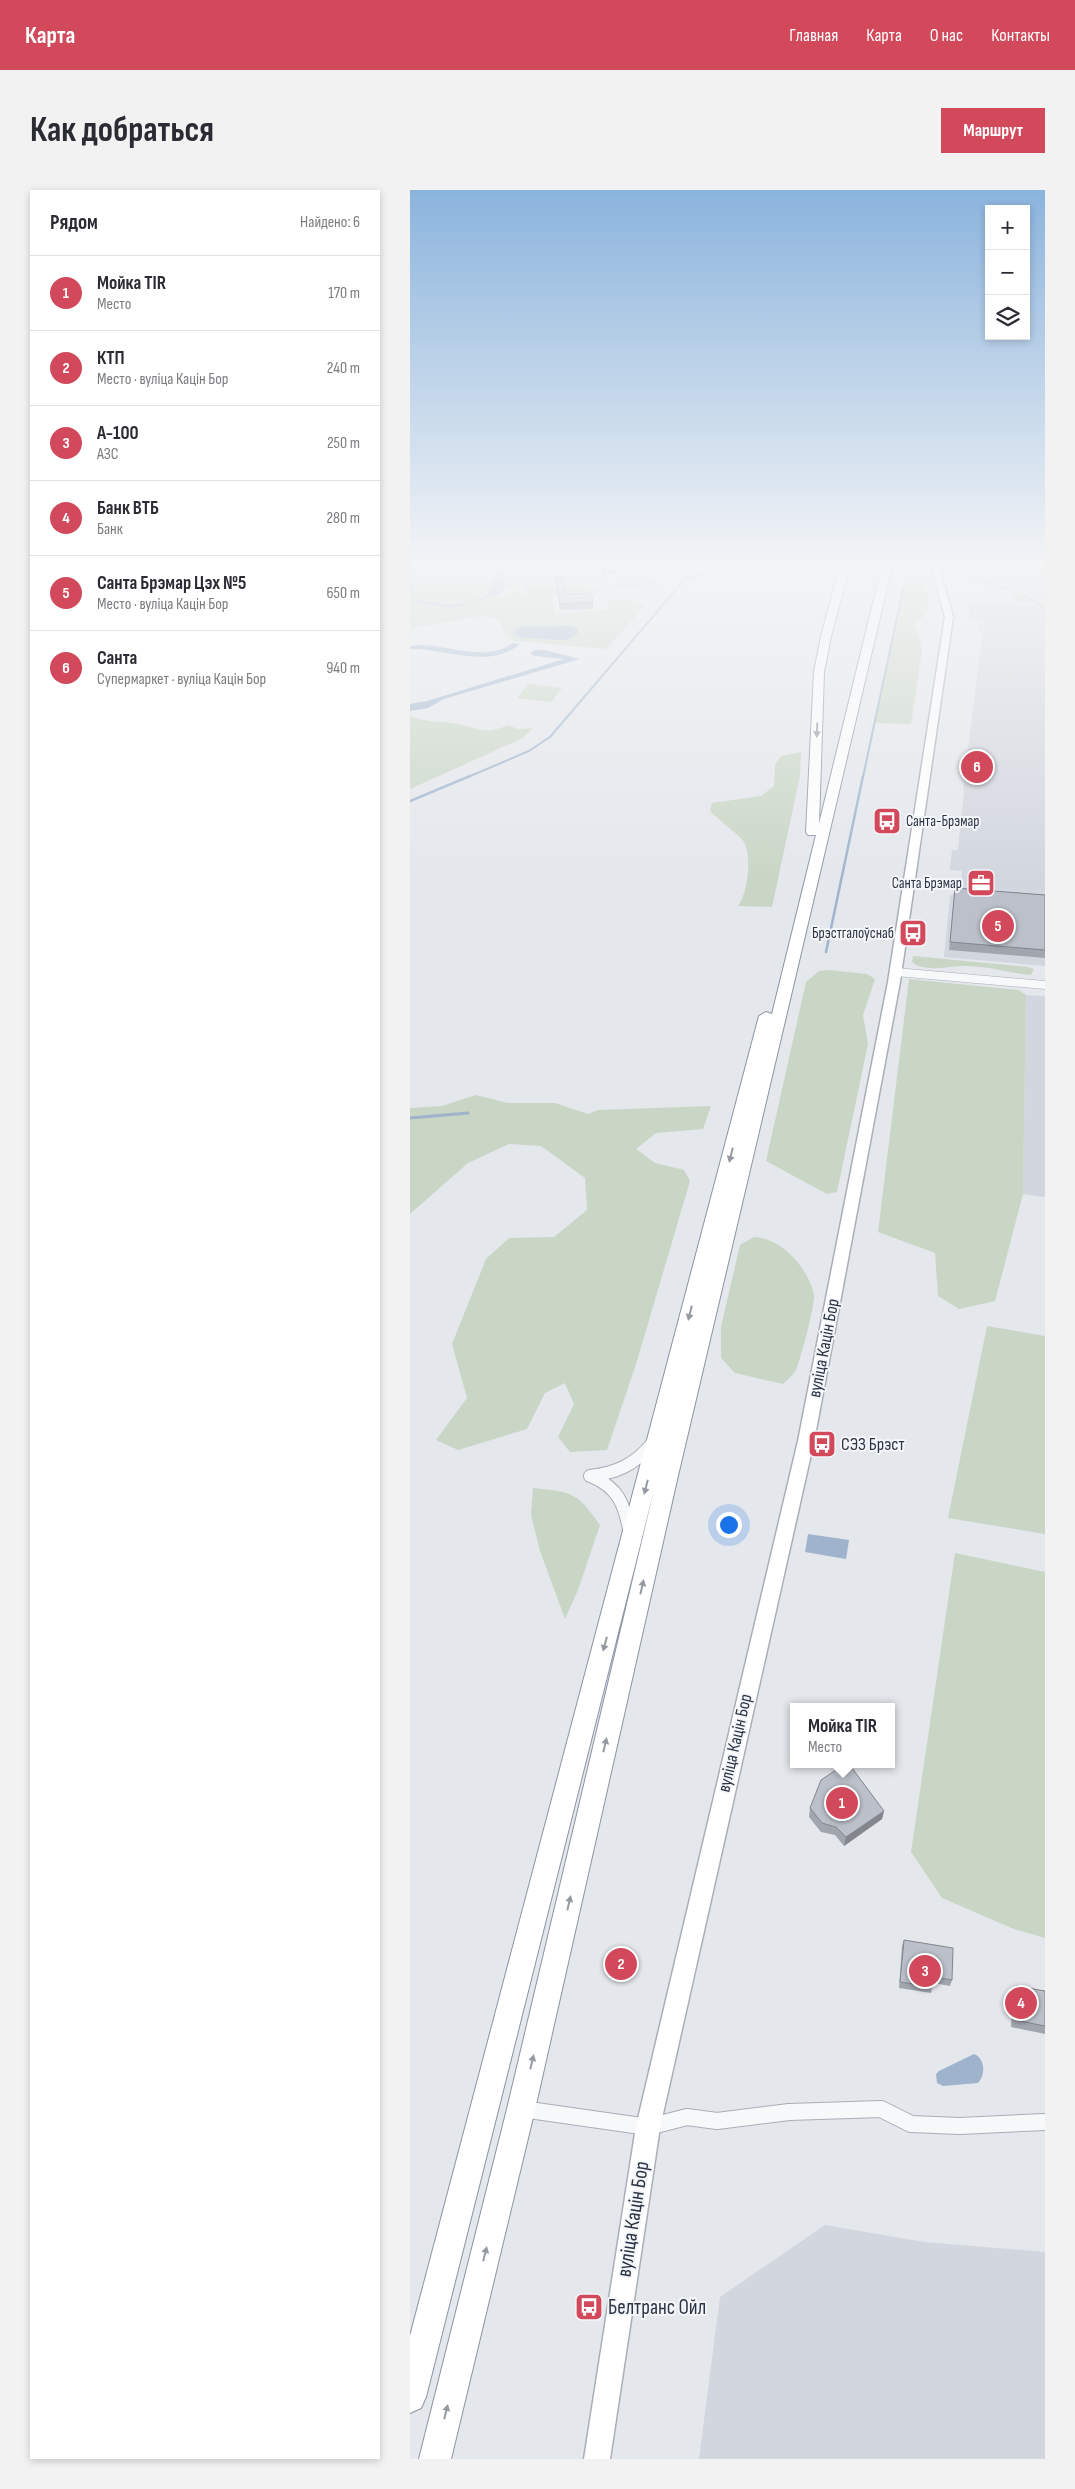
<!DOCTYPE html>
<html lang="ru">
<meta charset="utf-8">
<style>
:root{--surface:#fff;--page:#f2f2f3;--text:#2b2b33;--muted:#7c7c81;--line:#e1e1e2;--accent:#d1495b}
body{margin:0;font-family:"Sofia Sans Condensed",sans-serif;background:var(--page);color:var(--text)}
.controls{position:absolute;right:15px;top:15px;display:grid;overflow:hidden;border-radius:0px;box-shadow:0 2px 8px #0003}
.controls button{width:45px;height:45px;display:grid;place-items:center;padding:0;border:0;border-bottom:1px solid var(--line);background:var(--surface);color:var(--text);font:25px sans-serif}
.you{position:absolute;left:318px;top:1334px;width:18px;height:18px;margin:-12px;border:4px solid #fff;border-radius:50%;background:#1a73e8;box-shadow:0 0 0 8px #1a73e833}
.badge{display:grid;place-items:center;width:32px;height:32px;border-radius:50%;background:var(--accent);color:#fff;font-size:16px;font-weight:700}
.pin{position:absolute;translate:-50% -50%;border:2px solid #fff;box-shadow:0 1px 5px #0006}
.popup{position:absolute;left:380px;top:1513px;width:105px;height:65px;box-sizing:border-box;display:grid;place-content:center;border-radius:0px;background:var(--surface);filter:drop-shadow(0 1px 4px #0005);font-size:16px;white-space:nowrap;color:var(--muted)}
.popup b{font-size:19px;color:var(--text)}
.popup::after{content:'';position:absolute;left:50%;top:100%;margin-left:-10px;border:10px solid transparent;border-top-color:var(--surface)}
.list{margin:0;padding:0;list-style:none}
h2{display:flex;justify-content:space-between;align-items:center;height:65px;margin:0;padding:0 20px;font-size:21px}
h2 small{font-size:16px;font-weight:400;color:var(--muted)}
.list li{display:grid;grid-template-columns:32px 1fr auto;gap:15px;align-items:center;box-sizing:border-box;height:75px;padding:0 20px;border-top:1px solid var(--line)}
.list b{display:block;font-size:19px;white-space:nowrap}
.list p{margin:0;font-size:16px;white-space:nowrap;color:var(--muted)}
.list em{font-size:16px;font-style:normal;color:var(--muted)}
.icon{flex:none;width:28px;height:28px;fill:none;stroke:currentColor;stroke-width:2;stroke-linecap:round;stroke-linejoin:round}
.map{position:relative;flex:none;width:635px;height:2269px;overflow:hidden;border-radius:0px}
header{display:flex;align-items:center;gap:30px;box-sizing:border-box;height:70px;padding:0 25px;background:var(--accent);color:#fff}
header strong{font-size:24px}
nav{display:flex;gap:28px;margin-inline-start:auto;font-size:18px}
.intro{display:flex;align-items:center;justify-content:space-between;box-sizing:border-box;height:120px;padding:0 30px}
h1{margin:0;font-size:35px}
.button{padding:12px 22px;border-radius:0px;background:var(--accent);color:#fff;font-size:18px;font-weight:700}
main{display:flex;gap:30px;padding:0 30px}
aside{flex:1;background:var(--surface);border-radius:0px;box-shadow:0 2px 8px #0003}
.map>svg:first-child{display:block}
</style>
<header>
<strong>Карта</strong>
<nav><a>Главная</a><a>Карта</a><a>О нас</a><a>Контакты</a></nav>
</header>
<div class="intro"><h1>Как добраться</h1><a class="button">Маршрут</a></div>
<main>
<aside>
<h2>Рядом<small>Найдено: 6</small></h2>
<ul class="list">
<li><span class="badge">1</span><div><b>Мойка TIR</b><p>Место</p></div><em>170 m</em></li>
<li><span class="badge">2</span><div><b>КТП</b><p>Место · вуліца Кацін Бор</p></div><em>240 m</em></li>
<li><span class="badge">3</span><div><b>А-100</b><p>АЗС</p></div><em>250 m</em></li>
<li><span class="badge">4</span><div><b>Банк ВТБ</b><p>Банк</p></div><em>280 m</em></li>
<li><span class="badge">5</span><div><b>Санта Брэмар Цэх №5</b><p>Место · вуліца Кацін Бор</p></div><em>650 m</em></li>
<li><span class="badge">6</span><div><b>Санта</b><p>Супермаркет · вуліца Кацін Бор</p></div><em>940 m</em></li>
</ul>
</aside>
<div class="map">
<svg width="635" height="2269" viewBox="0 0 635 2269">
<rect width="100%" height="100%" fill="#e4e7ec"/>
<path fill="#d2d6de" d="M556 372H635V412L613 400Z
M559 411 630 416 635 419V776L534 767 540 706 547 701 548 692H551L552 681 540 680 542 660H548L554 601 553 597 573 442 567 441 568 435H573V431L559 430Z
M616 805 635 806V1007L613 1004Z
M415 2035 514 2052 635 2062V2269H289L310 2107Z"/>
<path fill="#c9d6c5" d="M0 372H77L79 378 86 382 76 406C43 419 33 413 0 409Z
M82 372H180L182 381 112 384 111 379 108 381 110 405 115 404V397L168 395 191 400 186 403 142 406 145 423 199 420 197 410 219 409 222 412 235 416 196 459 104 451 96 447 90 431 72 426 0 438V411L41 418 84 406 89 408 102 403 106 398 95 396V383L82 375Z
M239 380H243L236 390 252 393V395L206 398 204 390 207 387 215 388 213 386Z
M182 382 184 388 196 387 197 396H203L204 398 169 393 114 395V385Z
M496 383H513L520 420 505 434 512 460 501 534 465 533Z
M540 387C556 388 587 388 598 397V400H581L578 398V395Z
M607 401 635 414V421L623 413 606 411 601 402Z
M119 494 152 498 141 512 107 508Z
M0 526C14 532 27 531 42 533 66 536 72 547 98 535L108 539 123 538 113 548 0 599Z
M391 562 390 586 362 717 328 716C338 703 342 667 334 652 332 647 306 628 300 621L302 613 351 606 364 596 365 575 371 566Z
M503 766 618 777 624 779 621 785C599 783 577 776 555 776 539 776 515 783 502 772Z
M418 780 457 784 465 789 453 825 458 854 427 1002 417 1004 356 971 396 792 409 781Z
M499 789 609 800 616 805 613 1004 585 1111 549 1119 528 1106 525 1063 468 1042Z
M66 905 98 913H145L178 924 188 920 301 916 293 939 246 943 226 959 245 973 274 980 280 991 227 1171 197 1260 160 1262 148 1247 164 1214 155 1193 135 1203 117 1239 48 1260 26 1250 57 1208 42 1154 76 1069 99 1048 144 1047 177 1020 175 988 131 956 99 954 58 973 0 1024V918L32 916Z
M344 1047C372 1048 399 1079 404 1105 406 1111 390 1172 386 1180 383 1185 377 1190 373 1194L325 1183 311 1168V1137L330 1055Z
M577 1136 635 1146V1344L538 1328Z
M123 1298C162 1302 167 1302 190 1335L168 1400 155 1429 130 1361 121 1325Z
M545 1363 635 1382V1748L604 1739 532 1708 501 1662Z"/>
<path fill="#9fb4cc" d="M77 372H82V375L95 383V399L89 405 41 418 0 411 1 409C34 414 43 419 76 406L86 383 78 376Z
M161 436 168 439V443L160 449 153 450 113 448 104 444 106 439 114 437Z
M103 453 110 454C80 480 34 458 0 459V456C34 451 72 475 103 453Z
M124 460H134L170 469 34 509 18 518 0 521V514L17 511 154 469 125 466 120 464Z
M398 1344 439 1350 436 1369 395 1362Z
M564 1864C575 1868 576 1885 568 1893L533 1896 527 1893 526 1884 529 1881Z"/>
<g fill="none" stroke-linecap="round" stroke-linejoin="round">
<path stroke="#9fb4cc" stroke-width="2" d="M275 388 311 381 318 377
M0 400 5 393 1 383 3 372
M58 587 119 561 140 547 275 389 280 379
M453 587 493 399"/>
<path stroke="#9fb4cc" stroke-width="2.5" d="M0 611 60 586
M416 762 453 586"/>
<path stroke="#9fb4cc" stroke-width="3" d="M0 928 58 923"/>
<defs>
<path id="street-far2" d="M486 782 635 795"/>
<path id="street-far1" d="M180 1286C206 1283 224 1275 241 1255
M183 1287C208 1298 214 1314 219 1339"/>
<path id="street" d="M112 1919 238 1937 277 1927 307 1931 379 1922 471 1919 501 1934 550 1936 635 1932"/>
<path id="secondary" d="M520 372H528L543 427 490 792 404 1251 250 1937 200 2269H174L226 1937 388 1251 478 792 535 427Z"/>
<path id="highway" d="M431 372H441L421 446 414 482 409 634 473 372H483L267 1290 125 1919 41 2269H9L97 1919 245 1296 16 2207 11 2218 0 2223V2146L349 826 356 822 362 824 406 645H398L396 642 404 482 411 446Z"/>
</defs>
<use href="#street-far2" stroke="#a9aeb7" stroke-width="9"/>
<use href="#street-far1" stroke="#a9aeb7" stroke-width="14"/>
<use href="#street" stroke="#a9aeb7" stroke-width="18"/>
<use href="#secondary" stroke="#a9aeb7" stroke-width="3"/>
<use href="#highway" stroke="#8b94a3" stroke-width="2"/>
<use href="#street-far2" stroke="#f7f8fa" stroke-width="8"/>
<use href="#street-far1" stroke="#f7f8fa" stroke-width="12"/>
<use href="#street" stroke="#f7f8fa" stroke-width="16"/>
<use href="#secondary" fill="#fff" fill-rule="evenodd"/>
<use href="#highway" fill="#fff" fill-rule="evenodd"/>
</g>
<path fill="#a1a5ae" d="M189 372H204L206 383 192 385Z
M146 392 156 404 183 412V419L150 420Z
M545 698 635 705V768L539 760Z
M400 1618 474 1621 472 1629 434 1656 425 1645 411 1642 399 1627Z
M494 1750 542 1790 540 1796 523 1793 521 1803 489 1798 492 1756Z
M606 1796 635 1801V1844L601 1837 603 1803Z"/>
<path fill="#83868d" d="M205 377 206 383 192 385V378Z
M474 1621 472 1629 434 1656 436 1647Z"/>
<path fill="#bbc0ca" stroke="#83868d" d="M190 372H204L205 377 192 378Z
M152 385 156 404 181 403 183 412 150 414 146 386Z
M545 698 635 705V760L540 752Z
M435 1574H439L474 1621 436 1647 426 1637 412 1633 400 1618 411 1590Z
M494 1750 543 1758 542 1790 524 1787 523 1797 490 1792Z
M606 1796 635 1801V1836L605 1830Z"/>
<defs><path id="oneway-solid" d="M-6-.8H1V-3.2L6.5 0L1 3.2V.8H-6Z" transform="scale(1.25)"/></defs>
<g fill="#959aa2">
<use href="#oneway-solid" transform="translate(407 540) rotate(92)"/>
<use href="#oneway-solid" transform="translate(321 965) rotate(104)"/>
<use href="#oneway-solid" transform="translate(280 1123) rotate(104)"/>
<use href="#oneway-solid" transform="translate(236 1297) rotate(104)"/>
<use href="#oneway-solid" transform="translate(232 1397) rotate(-77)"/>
<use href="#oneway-solid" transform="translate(195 1454) rotate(105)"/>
<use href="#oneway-solid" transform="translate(195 1555) rotate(-77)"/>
<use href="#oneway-solid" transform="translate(159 1713) rotate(-77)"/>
<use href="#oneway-solid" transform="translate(122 1872) rotate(-77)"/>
<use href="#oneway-solid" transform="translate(75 2064) rotate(-76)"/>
<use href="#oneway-solid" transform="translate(36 2222) rotate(-76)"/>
</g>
<linearGradient id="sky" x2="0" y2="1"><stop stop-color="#8bb4dd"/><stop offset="0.54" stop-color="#f3f4f6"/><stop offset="1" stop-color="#f3f4f6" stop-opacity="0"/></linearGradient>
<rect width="635" height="690" fill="url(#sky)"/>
<defs>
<symbol id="bus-square" viewBox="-11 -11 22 22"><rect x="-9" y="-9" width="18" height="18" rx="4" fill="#d1495b" stroke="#f4f6f9"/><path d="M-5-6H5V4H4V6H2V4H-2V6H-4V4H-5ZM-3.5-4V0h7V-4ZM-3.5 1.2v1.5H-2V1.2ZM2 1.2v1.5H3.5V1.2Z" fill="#fff"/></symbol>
<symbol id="office-square" viewBox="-11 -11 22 22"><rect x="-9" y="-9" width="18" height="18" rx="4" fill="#d1495b" stroke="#f4f6f9"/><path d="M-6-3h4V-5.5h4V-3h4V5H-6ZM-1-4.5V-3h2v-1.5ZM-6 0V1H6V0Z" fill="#fff"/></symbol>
</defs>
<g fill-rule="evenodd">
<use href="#bus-square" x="461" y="615" width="32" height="32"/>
<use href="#office-square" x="555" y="677" width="32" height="32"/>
<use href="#bus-square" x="487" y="727" width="32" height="32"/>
<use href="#bus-square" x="396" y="1238" width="32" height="32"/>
<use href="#bus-square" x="163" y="2101" width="32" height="32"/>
</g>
<g text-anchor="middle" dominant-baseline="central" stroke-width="4" stroke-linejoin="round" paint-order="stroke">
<g font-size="15" fill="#2b3445" stroke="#f4f6f9" text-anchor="end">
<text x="496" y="631" text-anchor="start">Санта-Брэмар</text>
<text x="552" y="693">Санта Брэмар</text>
<text x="484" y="743">Брэстгалоўснаб</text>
</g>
<g font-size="18" fill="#2b3445" stroke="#f4f6f9">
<text transform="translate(414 1158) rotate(-79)">вуліца Кацін Бор</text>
<text transform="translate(325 1553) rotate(-77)">вуліца Кацін Бор</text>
</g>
<g font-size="18" fill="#2b3445" stroke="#f4f6f9" text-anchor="start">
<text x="431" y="1254">СЭЗ Брэст</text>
</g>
<g font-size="21" fill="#2b3445" stroke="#f4f6f9">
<text transform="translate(223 2029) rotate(-81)">вуліца Кацін Бор</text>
</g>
<g font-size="21" fill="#2b3445" stroke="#f4f6f9" text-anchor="start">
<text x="198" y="2117">Белтранс Ойл</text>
</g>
</g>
</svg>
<div class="controls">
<button>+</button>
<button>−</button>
<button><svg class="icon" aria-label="layers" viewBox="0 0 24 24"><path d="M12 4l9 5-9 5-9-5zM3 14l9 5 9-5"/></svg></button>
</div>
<div class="you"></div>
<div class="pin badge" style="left:432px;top:1613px">1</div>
<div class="popup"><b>Мойка TIR</b>Место</div>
<div class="pin badge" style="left:211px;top:1774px">2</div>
<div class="pin badge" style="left:515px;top:1781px">3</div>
<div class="pin badge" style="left:611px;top:1813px">4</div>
<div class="pin badge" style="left:588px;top:736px">5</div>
<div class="pin badge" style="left:567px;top:577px">6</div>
</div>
</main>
